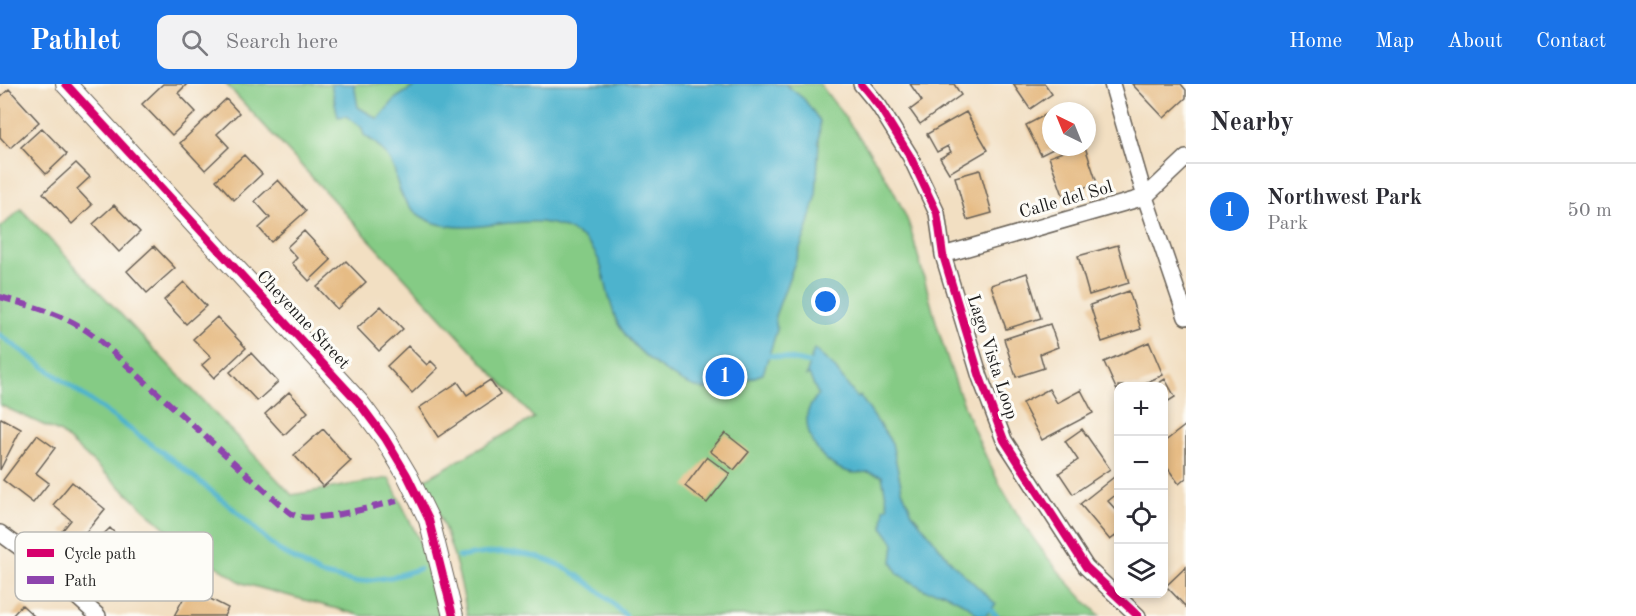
<!DOCTYPE html>
<meta charset="utf-8">
<style>
:root{--surface:#fff;--page:#f2f2f3;--text:#2b2b33;--muted:#7c7c81;--line:#e1e1e2;--accent:#1a73e8}
body{margin:0;font-family:"Old Standard TT",serif;background:var(--page);color:var(--text)}
.controls{position:absolute;right:18px;bottom:18px;display:grid;overflow:hidden;border-radius:12px;box-shadow:0 3px 9px #0003}
.controls button{width:54px;height:54px;display:grid;place-items:center;padding:0;border:0;border-bottom:2px solid var(--line);background:var(--surface);color:var(--text);font:30px sans-serif}
.compass{position:absolute;left:1042px;top:18px;width:54px;height:54px;border-radius:50%;background:var(--surface);box-shadow:0 3px 9px #0003;rotate:317deg}
.you{position:absolute;left:826px;top:218px;width:21px;height:21px;margin:-15px;border:4px solid #fff;border-radius:50%;background:#1a73e8;box-shadow:0 0 0 9px #1a73e833}
.badge{display:grid;place-items:center;width:39px;height:39px;border-radius:50%;background:var(--accent);color:#fff;font-size:20px;font-weight:700}
.pin{position:absolute;translate:-50% -50%;border:3px solid #fff;box-shadow:0 2px 6px #0006}
.list{margin:0;padding:0;list-style:none}
h2{display:flex;justify-content:space-between;align-items:center;height:78px;margin:0;padding:0 24px;font-size:26px}
h2 small{font-size:20px;font-weight:400;color:var(--muted)}
.list li{display:grid;grid-template-columns:39px 1fr auto;gap:18px;align-items:center;box-sizing:border-box;height:96px;padding:0 24px;border-top:2px solid var(--line)}
.list b{display:block;font-size:22px;white-space:nowrap}
.list p{margin:0;font-size:20px;white-space:nowrap;color:var(--muted)}
.list em{font-size:20px;font-style:normal;color:var(--muted)}
.icon{flex:none;width:33px;height:33px;fill:none;stroke:currentColor;stroke-width:2;stroke-linecap:round;stroke-linejoin:round}
.map{position:relative;flex:none;width:1186px;height:532px;overflow:hidden}
header{display:flex;align-items:center;gap:36px;box-sizing:border-box;height:84px;padding:0 30px;background:var(--accent);color:#fff}
header strong{font-size:28px}
nav{display:flex;gap:33px;margin-inline-start:auto;font-size:21px}
.search{width:420px;height:54px;background:var(--page);display:flex;align-items:center;gap:15px;box-sizing:border-box;padding:0 21px;border-radius:12px;color:var(--muted);font-size:22px}
main{display:flex}
aside{flex:1;background:var(--surface)}
.map>svg:first-child{display:block}
</style>
<header>
<strong>Pathlet</strong>
<div class="search"><svg class="icon" aria-label="search" viewBox="0 0 24 24"><circle cx="10" cy="10" r="6"/><path d="M15 15l6 6"/></svg>Search here</div>
<nav><a>Home</a><a>Map</a><a>About</a><a>Contact</a></nav>
</header>
<main>
<div class="map">
<svg width="1186" height="532" viewBox="0 0 1186 532">
<rect width="100%" height="100%" fill="#fdfcf7"/>
<filter id="ink" filterUnits="userSpaceOnUse"><feTurbulence type="fractalNoise" baseFrequency=".0167" numOctaves="2"/><feDisplacementMap in="SourceGraphic" scale="12" xChannelSelector="R" yChannelSelector="G"/><feConvolveMatrix kernelMatrix="1 2 1 2 8 2 1 2 1" color-interpolation-filters="sRGB"/></filter>
<filter id="wash" filterUnits="userSpaceOnUse"><feTurbulence type="fractalNoise" baseFrequency=".008" numOctaves="4" result="noise"/><feDisplacementMap in="SourceGraphic" scale="24" xChannelSelector="R" yChannelSelector="G"/><feGaussianBlur stdDeviation="1.35" result="paint"/><feColorMatrix in="noise" values="0 0 0 0 0 0 0 0 0 0 0 0 0 0 0 0 0 1.4 0 .05"/><feComposite in="paint" operator="in"/></filter>
<g filter="url(#wash)">
<rect width="100%" height="100%" fill="#f2dfc2"/>
<path fill="#85cb85" stroke="#507450" stroke-width="1.5" d="M226 0H820C852 43 885 84 906 133 912 145 914 159 918 172 927 203 934 234 944 264 978 371 1019 453 1100 532H467C460 485 445 439 424 396L534 334Z
M21 125 292 411 389 394 422 462 440 532H363L242 499 178 456 61 349 0 321V144Z"/>
<path fill="#4eb3cd" stroke="#356874" stroke-width="1.5" d="M331 0H354L358 23 378 35 396 14 418 0H785L804 15 820 37 816 114 808 143 775 232 777 246 763 290C748 294 725 308 711 306 680 304 636 269 620 243 615 236 613 226 610 217 603 193 603 170 581 153 536 119 484 154 435 139 415 132 402 118 397 98 395 94 396 89 394 85 390 76 382 65 375 59 372 56 367 54 364 51 363 49 363 45 361 43 357 39 351 36 346 32L338 33Z
M814 265 834 283 857 314 860 312 892 359 902 406 912 429 952 479 996 520 985 532H979L967 521 942 508 927 507 898 490 892 478 894 459 883 444 884 424 888 423 882 392C878 391 873 389 868 388 862 388 855 390 849 388 825 382 805 357 807 331 808 323 814 317 818 310L809 291 806 292Z"/>
<g fill="none" stroke-linecap="round" stroke-linejoin="round">
<path stroke="#4eb3cd" stroke-width="5" d="M0 251 173 376 236 427 277 465 320 490 356 498 392 493 419 485
M763 267 769 271 810 279 814 282
M459 473C477 470 496 467 515 469 560 473 595 501 626 532
M986 521 997 532"/>
</g>
<g id="blocks">
<path fill="#e6bc85" d="M163 0H187L178 9 196 28 172 51 142 20Z
M910 0H954L961 11 920 40 910 26 922 17Z
M1013 0H1045L1052 10 1030 25Z
M1132 0H1181L1186 6V14L1164 34Z
M9 5 39 38 10 64 0 53V13Z
M226 15 239 29 217 50 229 63 205 86 180 59Z
M966 28 988 66 949 89 940 74 951 68 948 62 937 68 927 50Z
M1051 28V63H1057L1041 71 1026 41Z
M42 44 67 70 46 90 21 63Z
M1076 63H1085L1097 99 1063 111 1049 73Z
M244 71 262 90 234 116 216 96Z
M76 79 90 93 77 105 92 121 72 140 43 109Z
M980 86 992 129 967 136 955 93Z
M278 96 306 127 271 158 259 144 270 134 255 117Z
M114 121 140 148 119 168 93 140Z
M304 147 331 176 309 197 292 179 297 174 287 163Z
M1118 161 1129 199 1089 211 1078 172Z
M154 162 175 184 147 209 127 187Z
M346 177 366 198 337 225 317 203Z
M1027 189 1041 234 1006 245 991 201Z
M184 198 206 222 186 240 164 216Z
M1129 207 1141 245 1102 258 1090 221Z
M381 222 403 245 379 267 357 244Z
M217 233 246 264 214 294 202 281 211 273 193 255Z
M1050 240 1058 263 1040 270 1044 284 1016 293 1004 255Z
M1149 258 1163 291 1138 302H1118V309L1104 278Z
M408 262 427 281 431 277 438 284 412 309 387 282Z
M251 269 278 298 257 317 230 288Z
M1165 295 1175 313 1164 320V302H1154Z
M490 296 500 311 438 353 419 324 458 298 467 311Z
M1049 305 1057 319 1081 306 1093 329 1042 356 1022 319Z
M289 308 308 328 284 351 265 330Z
M1 334 21 345 0 386V336Z
M1186 341V394L1179 400 1164 379V358Z
M323 345 351 377 323 403 294 371Z
M1082 345 1110 385 1073 410 1059 389 1078 376 1065 357Z
M725 349 749 368 734 386 710 367Z
M37 351 55 364 36 389 49 399 33 419 3 396Z
M707 373 730 390 707 419 685 402Z
M1114 393 1118 399V409L1108 417 1117 427 1118 426V450L1110 456 1080 420Z
M72 398 105 425 77 459 62 447 71 436 53 421Z
M110 444 135 470 114 489 89 464Z
M1186 483V523L1166 502Z
M189 504 228 524 224 532H174Z
M22 521 34 532H12Z"/>
</g>
</g>
<g filter="url(#ink)">
<use href="#blocks" fill-opacity="0" stroke="#676056" stroke-width="1.5"/>
<g fill="none" stroke-linecap="round" stroke-linejoin="round">
<defs>
<path id="minor" d="M861 0 879 22 910 72 937 129 943 171 980 293 1004 356 1086 483 1138 532
M1112 0 1145 113 1186 233
M943 171 1145 113 1186 74
M0 449 33 473 98 532"/>
<path id="tertiary" d="M66 0 359 319 385 354 407 391 429 436 453 532"/>
</defs>
<use href="#minor" stroke="#676056" stroke-width="18"/>
<use href="#tertiary" stroke="#676056" stroke-width="22"/>
<use href="#minor" stroke="#fff" stroke-width="15"/>
<use href="#tertiary" stroke="#fff" stroke-width="20"/>
<path stroke="#8e44ad" stroke-width="6" stroke-dasharray="12 6" stroke-linecap="butt" d="M0 213C37 224 66 230 97 254L283 423C286 425 290 430 294 431 314 440 374 422 397 417"/>
<defs>
<path id="cycleway" d="M66 0 359 319 385 354 407 391 429 436 453 532
M861 0 879 22 910 72 937 129 943 171 980 293 1004 356 1086 483 1138 532"/>
</defs>
<use href="#cycleway" stroke="#fdfcf7" stroke-width="11"/>
<use href="#cycleway" stroke="#d6006c" stroke-width="8"/>
</g>
</g>
<g text-anchor="middle" dominant-baseline="central" stroke-width="6" stroke-linejoin="round" paint-order="stroke">
<g font-size="18" fill="#1c1c1c" stroke="#fdfcf7">
<text transform="translate(1066 116) rotate(-16)">Calle del Sol</text>
<text transform="translate(303 236) rotate(47)">Cheyenne Street</text>
<text transform="translate(992 273) rotate(72)">Lago Vista Loop</text>
</g>
</g>
<rect x="15" y="448" width="198" height="69" rx="9" fill="#fdfcf7" stroke="#bab9b5" stroke-width="1.5"/>
<rect x="27" y="465" width="27" height="8" fill="#d6006c"/>
<rect x="27" y="492" width="27" height="8" fill="#8e44ad"/>
<g font-size="16" fill="#1c1c1c">
<text x="64" y="475">Cycle path</text>
<text x="64" y="502">Path</text>
</g>
</svg>
<div class="controls">
<button>+</button>
<button>−</button>
<button><svg class="icon" aria-label="locate" viewBox="0 0 24 24"><circle cx="12" cy="12" r="6"/><path d="M12 2v4M12 18v4M2 12h4M18 12h4"/></svg></button>
<button><svg class="icon" aria-label="layers" viewBox="0 0 24 24"><path d="M12 4l9 5-9 5-9-5zM3 14l9 5 9-5"/></svg></button>
</div>
<svg class="compass" viewBox="-18 -18 36 36"><path d="M0-13l5 13h-10z" fill="#e53935"/><path d="M0 13l5-13h-10z" fill="#7c7c81"/></svg>
<div class="you"></div>
<div class="pin badge" style="left:725px;top:293px">1</div>
</div>
<aside>
<h2>Nearby<small></small></h2>
<ul class="list">
<li><span class="badge">1</span><div><b>Northwest Park</b><p>Park</p></div><em>50 m</em></li>
</ul>
</aside>
</main>
